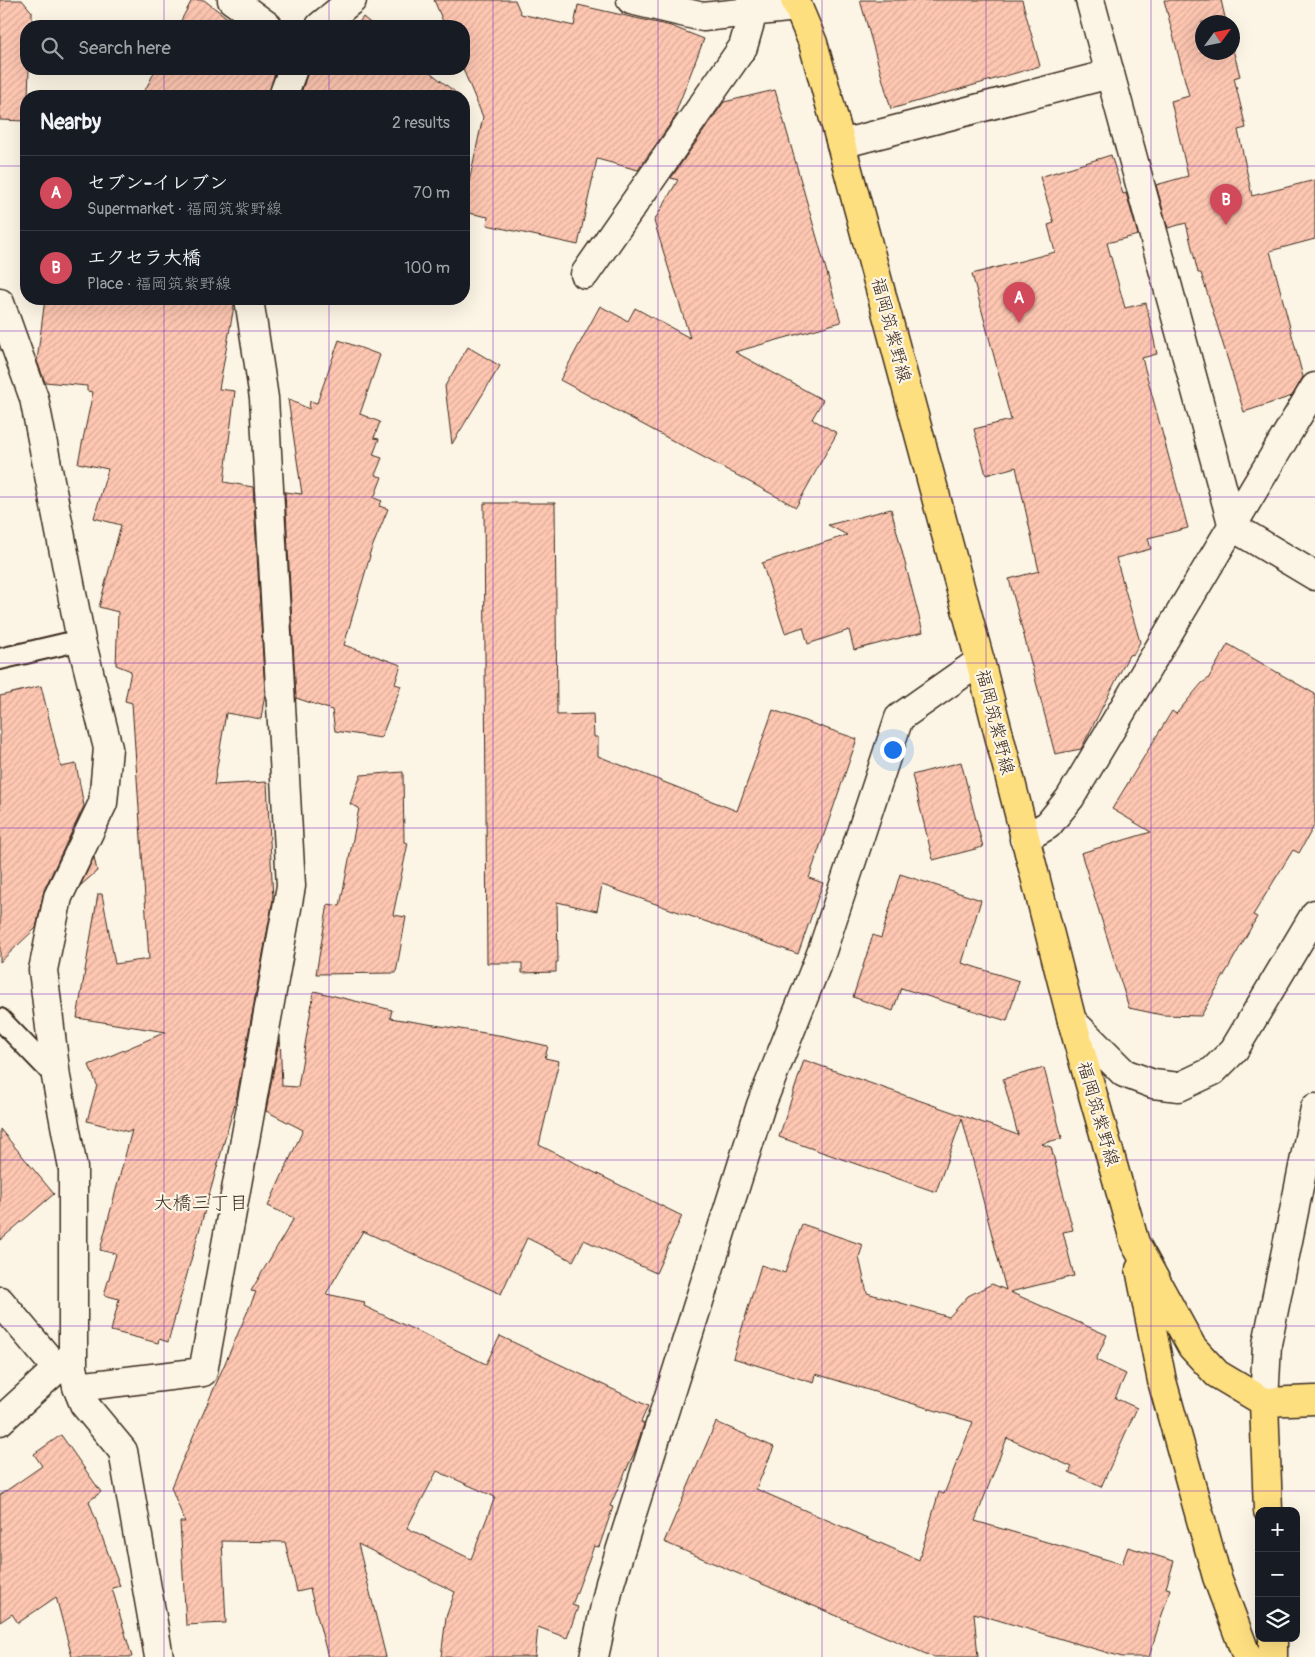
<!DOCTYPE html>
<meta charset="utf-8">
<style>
:root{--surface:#171b24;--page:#20242c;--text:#f1f3f6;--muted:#9ea1a6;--line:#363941;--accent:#d1495b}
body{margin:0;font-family:Pangolin,"Klee One",sans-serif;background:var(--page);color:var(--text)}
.controls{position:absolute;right:15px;bottom:15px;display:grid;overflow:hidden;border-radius:10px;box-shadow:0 5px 20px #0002}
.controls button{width:45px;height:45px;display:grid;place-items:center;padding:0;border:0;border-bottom:1px solid var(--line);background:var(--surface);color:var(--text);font:25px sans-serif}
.compass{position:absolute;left:1195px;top:15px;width:45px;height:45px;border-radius:50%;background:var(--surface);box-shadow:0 5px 20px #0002;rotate:57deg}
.you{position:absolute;left:892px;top:749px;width:18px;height:18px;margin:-12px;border:4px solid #fff;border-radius:50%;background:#1a73e8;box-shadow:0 0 0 8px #1a73e833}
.badge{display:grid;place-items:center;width:32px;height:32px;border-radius:50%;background:var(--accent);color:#fff;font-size:16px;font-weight:700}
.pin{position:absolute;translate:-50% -41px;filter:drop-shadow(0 1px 2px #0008)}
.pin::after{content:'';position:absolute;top:26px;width:18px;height:15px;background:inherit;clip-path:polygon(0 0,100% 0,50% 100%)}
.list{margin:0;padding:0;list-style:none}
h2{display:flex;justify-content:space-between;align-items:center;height:65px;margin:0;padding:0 20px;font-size:21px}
h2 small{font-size:16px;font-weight:400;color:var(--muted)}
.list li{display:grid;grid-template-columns:32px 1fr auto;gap:15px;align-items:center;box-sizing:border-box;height:75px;padding:0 20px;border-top:1px solid var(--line)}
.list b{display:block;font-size:19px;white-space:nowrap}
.list p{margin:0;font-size:16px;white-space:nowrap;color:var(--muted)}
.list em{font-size:16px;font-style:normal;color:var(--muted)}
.icon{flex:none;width:28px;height:28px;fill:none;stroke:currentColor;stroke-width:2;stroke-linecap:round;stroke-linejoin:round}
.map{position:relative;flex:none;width:1315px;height:1657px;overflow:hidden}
.search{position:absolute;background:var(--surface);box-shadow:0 5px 20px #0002;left:20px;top:20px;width:450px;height:55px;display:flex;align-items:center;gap:12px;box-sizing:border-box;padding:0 18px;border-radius:20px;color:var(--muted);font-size:19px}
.panel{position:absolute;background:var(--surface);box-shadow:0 5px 20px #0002;left:20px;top:90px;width:450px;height:215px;border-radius:20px}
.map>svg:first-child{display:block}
</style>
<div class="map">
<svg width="1315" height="1657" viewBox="0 0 1315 1657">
<defs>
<pattern id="building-hatch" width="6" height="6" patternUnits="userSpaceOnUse" patternTransform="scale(1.25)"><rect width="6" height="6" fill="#fec7b2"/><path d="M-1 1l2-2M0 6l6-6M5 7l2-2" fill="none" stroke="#dbab99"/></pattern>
</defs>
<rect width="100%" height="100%" fill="#fcf5e5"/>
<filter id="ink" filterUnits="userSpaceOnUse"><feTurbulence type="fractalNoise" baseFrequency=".02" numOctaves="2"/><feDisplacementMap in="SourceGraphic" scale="10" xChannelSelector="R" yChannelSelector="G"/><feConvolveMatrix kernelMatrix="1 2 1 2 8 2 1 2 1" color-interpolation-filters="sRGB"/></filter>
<g filter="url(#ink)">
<path fill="url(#building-hatch)" stroke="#3b2a1e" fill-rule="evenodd" d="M0 0H22L32 12V26H26V69H29L28 96H26V121L0 120Z
M192 0H204L238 26H178Z
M434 0H515L521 14 574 26 578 5 671 26 704 39 675 114 678 113 638 170 597 159 578 245 487 225 488 217 464 212V205L483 117 463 69H464V26H445Z
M860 0H1022L1040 66 891 109Z
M1164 0H1221L1226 22H1202V52H1232V46L1240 76 1234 78 1246 128 1238 130 1252 196 1315 180V239L1270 251 1303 377 1292 396 1244 412 1201 273H1198L1186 223 1168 228 1156 185 1188 176 1171 101 1189 96Z
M363 17 374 26H356Z
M156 69H276L268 96H142Z
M311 69H426L460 96H300L308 72Z
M775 90 841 322 735 352 823 400 812 419 837 433 796 507 560 380 600 306 628 321 635 308 690 338 654 221 678 180 671 178 724 102Z
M1111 155 1123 194 1126 193 1138 235 1107 243 1125 308 1146 303 1157 354 1142 358 1188 528 1148 538 1151 549 1116 558 1140 642 1134 654 1129 655 1081 749 1055 754 1009 579 1039 571 1016 467 986 475 974 429 1011 420 972 274 1055 252 1048 225 1054 223 1040 177Z
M45 299H234V306L219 389 235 391 224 482 253 487 265 693 261 719 226 713 214 785 267 782 273 899 237 1096 168 1342 159 1339 158 1343 111 1331 119 1299 104 1295 116 1254 100 1250 132 1130 129 1132 87 1121 97 1085 89 1065 166 1032 77 1018 98 894H102L115 964 149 959 132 703 125 701 131 671 116 665 118 612 99 607 121 525 94 518 108 469 78 463 93 392 87 391V386L45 382 37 361Z
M339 340 380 355 360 414 380 422 374 438 379 439 373 455 382 458 375 475 382 477 374 498 382 501 379 506 388 509 369 555 370 556 344 645 401 665 395 684 401 686 381 738 335 731 332 710 296 698 285 492 302 494 288 399 309 409 310 401 317 403Z
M468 347 500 366 452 444 445 386Z
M484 503H555L557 715 593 714 594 737H598V756L737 811 773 710 857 739 809 878 823 883 798 954 602 885 597 911 557 902 558 962H556V972L522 973V963H487Z
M891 509 923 632 854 650 849 630 808 644 803 627 785 633 762 563 847 535 828 525Z
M1228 644 1315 694V824L1299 853 1293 850 1253 915 1257 917 1201 1016 1162 1015 1129 1008 1081 853 1151 832 1112 809 1172 711 1176 714 1202 683 1208 679Z
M41 686 61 767 76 764 84 806 44 890 36 928 0 962V696Z
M961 762 983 847 933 860 912 775Z
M403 772 404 842 408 843 393 915 406 917 396 973 316 974 328 904 340 906 359 808 350 804 361 775Z
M94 857 97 871 80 886Z
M900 874 981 900 962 963 1019 981 1007 1021 901 988 893 1011 853 997 873 935 881 938Z
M314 991 392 1010 390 1018 504 1036 548 1046 545 1058 559 1061 539 1145 682 1216 656 1273 584 1240 573 1261 527 1238 501 1294 363 1231 326 1294 365 1302 364 1306 486 1364 500 1336 648 1406 641 1422 644 1424 635 1451 610 1506 613 1507 599 1547 594 1546 572 1605 578 1607 567 1638 538 1627 535 1657H441L446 1617 455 1592 358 1544 386 1657H328L310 1589 297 1592 285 1542 222 1541 226 1623 186 1625 180 1522H185L171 1487 256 1292 251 1291 294 1218 268 1206 303 1130 266 1111 280 1035 282 1086 298 1087ZM437 1471 495 1497 471 1559 407 1528Z
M804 1060 1018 1135 1003 1079 1044 1068 1062 1138 1041 1144 1051 1147 1073 1230 1063 1232 1074 1276 1010 1292 1107 1335 1096 1360 1126 1374 1115 1398 1137 1408 1101 1487 1069 1472 1072 1467 1007 1438 975 1521 1122 1564 1128 1547 1174 1561 1166 1588 1170 1589 1149 1657H1122L974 1613 978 1657H933L664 1542 716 1422 774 1447 756 1489 919 1560 939 1492 944 1494 973 1422 816 1374 814 1383 733 1358 761 1265 785 1273 802 1224 863 1245 859 1257 867 1293 949 1317 968 1296 992 1284 1006 1290 962 1118 936 1192 779 1137Z
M0 1129 54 1194 0 1240Z
M61 1435 101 1492 89 1501 120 1586 112 1588 132 1657H72L56 1597 18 1623 12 1614 0 1622V1495L42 1466 34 1454Z"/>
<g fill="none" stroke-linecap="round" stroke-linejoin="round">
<defs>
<path id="lane" d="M0 659 81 640
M0 1019 56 1077"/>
<path id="street" d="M232 0 268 26
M631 0 703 17 797 7
M1090 0 1233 527 1315 576
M320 26 352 0
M283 96 293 69
M841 144 1110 74
M585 274 743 47 753 12
M0 303 34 398 81 640 108 748 103 803 58 897 43 970 56 1077 73 1168V1367L77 1387 84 1404 123 1451 159 1657
M1024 839 1048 825 1070 798 1315 387
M0 1301 57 1369
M77 1387 203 1372 291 886 264 398 249 299
M0 1421 57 1369 73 1367
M594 1657 610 1583 761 1105 822 951 899 718 980 661"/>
<path id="secondary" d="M1072 1021 1124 1073 1153 1084 1179 1087 1213 1071 1234 1050 1315 914
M1264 1402 1267 1344 1315 1108"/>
<path id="primary" d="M795 0 813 43 841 144 980 661 1072 1021 1135 1243 1192 1347 1217 1374 1264 1402 1315 1400
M1140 1269 1162 1381 1217 1577 1247 1657
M1264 1402 1268 1511
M1273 1638V1657"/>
</defs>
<use href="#lane" stroke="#3b2a1e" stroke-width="24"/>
<use href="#street" stroke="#3b2a1e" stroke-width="31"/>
<use href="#secondary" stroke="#3b2a1e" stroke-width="31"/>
<use href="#primary" stroke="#3b2a1e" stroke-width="31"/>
<use href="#lane" stroke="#fcf5e5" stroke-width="20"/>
<use href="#street" stroke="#fcf5e5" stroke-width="28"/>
<use href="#secondary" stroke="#fcf5e5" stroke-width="28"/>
<use href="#primary" stroke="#fddf80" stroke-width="28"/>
</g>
</g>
<path fill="none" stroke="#7b2cbf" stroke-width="1" stroke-opacity="0.55" d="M164 0V26M329 0V26M493 0V1657M658 0V1657M822 0V1657M986 0V1657M1151 0V1657M164 69V96M329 69V96M0 166H26M464 166H1315M164 299V1657M329 299V1657M0 331H1315M0 497H1315M0 663H1315M0 828H1315M0 994H1315M0 1160H1315M0 1326H1315M0 1491H1315"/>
<g text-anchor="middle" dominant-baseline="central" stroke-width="4.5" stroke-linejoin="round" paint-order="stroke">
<g font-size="18" fill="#3b2a1e" stroke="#fcf5e5">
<text transform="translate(891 330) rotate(75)">福岡筑紫野線</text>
<text transform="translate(995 722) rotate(76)">福岡筑紫野線</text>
<text transform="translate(1098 1114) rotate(74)">福岡筑紫野線</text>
</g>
<g font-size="19" fill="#3b2a1e" stroke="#fcf5e5">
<text x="201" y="1203">大橋三丁目</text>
</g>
</g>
</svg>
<div class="controls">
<button>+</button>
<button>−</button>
<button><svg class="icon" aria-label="layers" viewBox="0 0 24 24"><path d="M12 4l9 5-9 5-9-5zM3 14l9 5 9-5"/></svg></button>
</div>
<svg class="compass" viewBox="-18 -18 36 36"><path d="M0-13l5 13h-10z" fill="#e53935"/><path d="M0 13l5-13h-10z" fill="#9ea1a6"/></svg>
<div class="you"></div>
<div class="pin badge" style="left:1019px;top:323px">A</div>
<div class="pin badge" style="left:1226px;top:225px">B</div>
<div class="search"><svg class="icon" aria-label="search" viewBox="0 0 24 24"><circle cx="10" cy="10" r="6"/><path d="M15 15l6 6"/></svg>Search here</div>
<section class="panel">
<h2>Nearby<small>2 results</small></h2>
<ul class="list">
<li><span class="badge">A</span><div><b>セブン-イレブン</b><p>Supermarket · 福岡筑紫野線</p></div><em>70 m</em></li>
<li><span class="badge">B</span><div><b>エクセラ大橋</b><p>Place · 福岡筑紫野線</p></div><em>100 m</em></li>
</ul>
</section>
</div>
